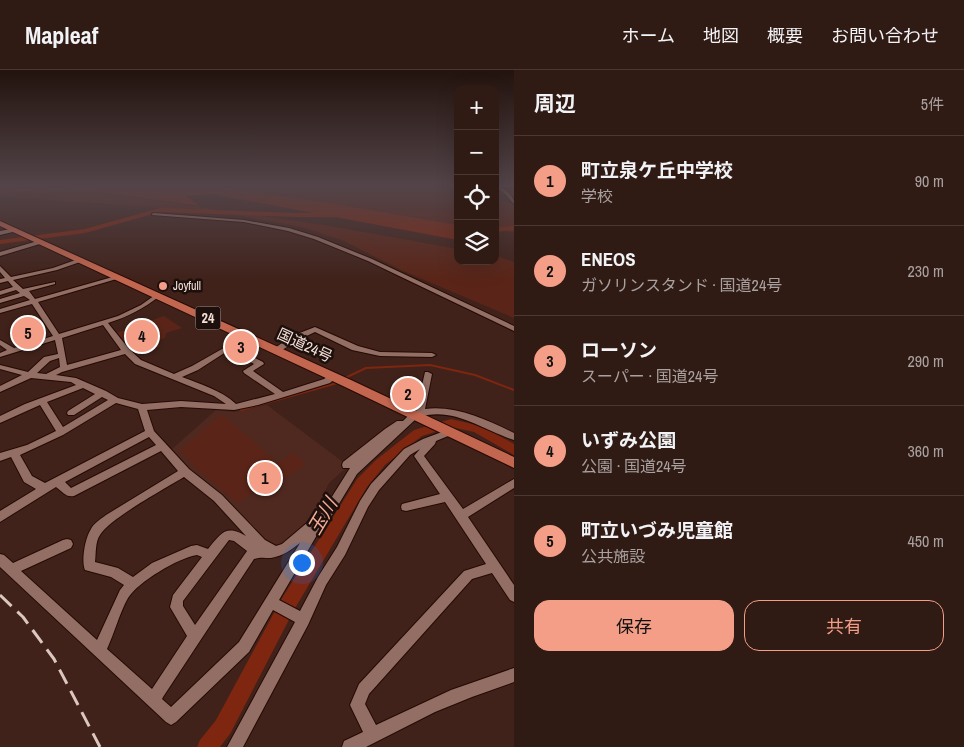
<!DOCTYPE html>
<html lang="ja">
<meta charset="utf-8">
<style>
:root{--surface:#301a14;--page:#3c2722;--text:#f1f3f6;--muted:#a8a1a0;--line:#4b3834;--accent:#f49e88}
body{margin:0;font-family:"Archivo Narrow","Noto Sans JP",sans-serif;background:var(--page);color:var(--text)}
.controls{position:absolute;right:15px;top:15px;display:grid;overflow:hidden;border-radius:10px;box-shadow:0 5px 20px #0002}
.controls button{width:45px;height:45px;display:grid;place-items:center;padding:0;border:0;border-bottom:1px solid var(--line);background:var(--surface);color:var(--text);font:25px sans-serif}
.you{position:absolute;left:301px;top:492px;width:18px;height:18px;margin:-12px;border:4px solid #fff;border-radius:50%;background:#1a73e8;box-shadow:0 0 0 8px #1a73e833}
.badge{display:grid;place-items:center;width:32px;height:32px;border-radius:50%;background:var(--accent);color:#111;font-size:16px;font-weight:700}
.pin{position:absolute;translate:-50% -50%;border:2px solid #fff;box-shadow:0 1px 5px #0006}
.list{margin:0;padding:0;list-style:none}
h2{display:flex;justify-content:space-between;align-items:center;height:65px;margin:0;padding:0 20px;font-size:21px}
h2 small{font-size:16px;font-weight:400;color:var(--muted)}
.list li{display:grid;grid-template-columns:32px 1fr auto;gap:15px;align-items:center;box-sizing:border-box;height:90px;padding:0 20px;border-top:1px solid var(--line)}
.list b{display:block;font-size:19px;white-space:nowrap}
.list p{margin:0;font-size:16px;white-space:nowrap;color:var(--muted)}
.list em{font-size:16px;font-style:normal;color:var(--muted)}
.actions{display:flex;gap:10px;padding:15px 20px}
.actions a{flex:1;padding:11px 0;border:1px solid var(--accent);border-radius:15px;text-align:center;font-size:18px;color:var(--accent)}
.actions .main{background:var(--accent);color:#111}
.icon{flex:none;width:28px;height:28px;fill:none;stroke:currentColor;stroke-width:2;stroke-linecap:round;stroke-linejoin:round}
.map{position:relative;flex:none;width:514px;height:677px;overflow:hidden}
header{display:flex;align-items:center;gap:30px;box-sizing:border-box;height:70px;padding:0 25px;background:var(--surface);border-bottom:1px solid var(--line)}
header strong{font-size:24px}
nav{display:flex;gap:28px;margin-inline-start:auto;font-size:18px}
main{display:flex}
aside{flex:1;background:var(--surface)}
.map>svg:first-child{display:block}
</style>
<header>
<strong>Mapleaf</strong>
<nav><a>ホーム</a><a>地図</a><a>概要</a><a>お問い合わせ</a></nav>
</header>
<main>
<div class="map">
<svg width="514" height="677" viewBox="0 0 514 677">
<rect width="100%" height="100%" fill="#40221a"/>
<path fill="#4f2920" d="M267 335 343 392 347 397 329 413 318 436 306 452 307 455 281 477 272 476 262 471 188 401 171 380 216 340 234 342Z"/>
<path fill="#5a2518" d="M0 114H41L330 156 458 179V191H495V185L497 186 514 192V248L401 200 344 171 302 157 226 143 0 126Z
M197 114H397L413 118 425 114 458 121V155L324 132Z
M495 129 514 134V162L495 160Z
M164 246 182 258 166 263 165 268 157 271 160 276 133 285 116 263Z
M219 346H224L278 393 293 383 306 394 278 413 273 409 237 433 195 397 181 380Z"/>
<path fill="#7e260f" d="M41 114H197L324 132 458 155V170L212 124 186 126 200 136Z"/>
<g fill="none" stroke-linecap="round" stroke-linejoin="round">
<path stroke="#7e260f" stroke-width="1" d="M501 116 514 126
M0 121 78 119"/>
<path stroke="#7e260f" stroke-width="2" d="M347 307 366 298 430 295 475 305 514 320
M241 340 337 313"/>
<path fill="#7e260f" fill-rule="evenodd" d="M160 138 297 143H343L346 145 343 147H297L160 142 85 163 0 174V170L85 159Z
M514 156V160L495 162V158Z
M451 349 481 356 514 374V385L474 362 451 357 422 366 385 395 367 417 294 540 230 664 220 677H197L200 670 216 650 282 528 357 409 377 389 414 360Z"/>
<defs>
<path id="minor" d="M495 114 514 115V117H501C507 121 514 126 514 134L506 125 495 116Z
M154 143 244 150 289 158 318 167 372 189 514 256V261L368 191 314 169 288 161 244 152 152 145V144Z
M15 158 17 159V161L0 165V161Z
M41 170 43 171V173L0 186V182Z
M81 188 83 189V191L57 200 13 210 23 219 55 212V214L29 221 35 229 116 206H120V208L38 232 59 264 118 246 141 235 158 223 160 224V226C144 238 128 247 108 253L129 279 141 290 174 304 192 296 229 275 263 292 264 294 253 301 283 322 324 309 331 304H337L338 306 330 313 258 335 234 340 181 337 147 340 154 361 189 399 222 425 265 470 276 476 282 474 314 447 319 446 323 441 350 398H343L342 395 343 392 385 359 397 351H403L411 343 416 342 425 302H428L432 304 425 339C456 335 487 350 514 363V370C482 360 452 335 417 348L357 404 331 447 321 458 279 530 300 541 318 507 337 477 360 431 371 414 404 379 423 369 450 359 453 360 455 362 453 364 436 371 435 374 424 386 463 439 514 409V418L468 447 514 515V532L510 530 492 503 472 509 369 624 365 634 376 655 451 620 514 598V612L472 627 435 642 366 677H342L344 671 363 662 350 635 359 614 464 501 486 494 445 432 406 441 402 440 401 437 402 434 440 424 414 386 420 379 410 385 379 420 368 437 345 485 326 515 308 555 243 677H227L295 552 273 540 249 582 176 652 171 655 166 652 0 497V484L4 485 13 493 63 470 67 469 71 470 73 474 71 478 21 501 97 570 120 520 124 515 111 507 85 500C81 491 85 468 91 459 94 453 101 449 106 445L178 401 161 381 74 426C66 428 62 421 56 417L0 452V441L36 419 24 412 11 387 0 391V383L27 375 56 361 40 335 0 353V346L25 334 76 315 71 312 31 308 0 322V316L22 305 0 299V295L28 302 44 287 58 284 55 270 0 287V283L7 280 0 275V270L14 278 53 266 32 234 0 243V239L30 230 24 226 0 233V229L20 223 16 220 0 225V221L13 217 8 211 0 213V209L5 208 0 202V196L11 207 53 198ZM103 255 121 280 67 295 62 268ZM229 280 254 294 243 301 244 303 275 324 236 334C221 320 200 314 182 307L198 300ZM125 284 135 294 214 326 226 334 181 331 142 334 118 328 106 321 76 308 56 305 62 302ZM59 288 60 297 46 304 37 303 50 291ZM83 318 95 324 68 341 67 343 68 345H74L102 327 108 330 63 357 47 332ZM116 333 138 339 145 361 45 413 32 406 20 385 63 365ZM149 367 156 375 71 418 65 412ZM184 407 214 431 246 466C226 454 221 463 208 479L197 475 191 476 152 493 133 507 118 498 95 492C96 484 95 472 100 465 109 449 166 418 184 407ZM229 470 234 471 247 481 195 555 183 536V531ZM300 473 239 572 171 637 162 629 163 627 254 489C260 487 265 488 271 488 283 486 291 480 300 473ZM197 485 202 487 173 525 170 537 187 566 152 619 107 579C114 564 120 542 128 528 138 512 178 488 197 485Z
M315 257 358 276 380 282 432 283 436 285 432 287 380 286 352 280 315 262 298 270 279 282H273L272 280 292 266Z"/>
<path id="highway" d="M0 151 351 310 514 387V398L343 316 0 156Z"/>
</defs>
<use href="#minor" stroke="#250a04" stroke-width="2"/>
<use href="#highway" stroke="#250a04" stroke-width="2"/>
<use href="#minor" fill="#926e64" fill-rule="evenodd"/>
<use href="#highway" fill="#c3664f" fill-rule="evenodd"/>
<path stroke="#dcc6c0" stroke-width="3" stroke-dasharray="16 8" stroke-linecap="butt" d="M0 525 23 547 54 589 100 677"/>
</g>
<path fill="#563a33" d="M234 270 250 273V279L246 281 234 275Z"/>
<path fill="#462f29" d="M250 273V279L246 281V276Z"/>
<path fill="#64433b" stroke="#462f29" d="M238 267 250 273 246 276 234 270Z"/>
<linearGradient id="sky" x2="0" y2="1"><stop stop-color="#23130e"/><stop offset="0.55" stop-color="#534449"/><stop offset="1" stop-color="#534449" stop-opacity="0"/></linearGradient>
<rect width="514" height="209" fill="url(#sky)"/>
<circle fill="#f49e88" stroke="#1d100c" stroke-width="2" cx="163" cy="216" r="5"/>
<g text-anchor="middle" dominant-baseline="central" stroke-width="5" stroke-linejoin="round" paint-order="stroke">
<g font-size="12" fill="#f3ded8" stroke="#1d100c" text-anchor="start">
<text x="173" y="216">Joyfull</text>
</g>
<rect fill="#1d100c" stroke="#b3a09b" stroke-width="1" x="195.5" y="236.5" width="25" height="23" rx="4"/>
<g font-size="14" font-weight="bold" fill="#f3ded8">
<text x="208" y="248">24</text>
</g>
<g font-size="15" fill="#f3ded8" stroke="#1d100c">
<text transform="translate(305 275) rotate(25)">国道24号</text>
</g>
<g font-size="19" font-style="italic" fill="#f6ab97" stroke="#1d100c">
<text transform="translate(322 446) rotate(-59)">玉川</text>
</g>
</g>
</svg>
<div class="controls">
<button>+</button>
<button>−</button>
<button><svg class="icon" aria-label="locate" viewBox="0 0 24 24"><circle cx="12" cy="12" r="6"/><path d="M12 2v4M12 18v4M2 12h4M18 12h4"/></svg></button>
<button><svg class="icon" aria-label="layers" viewBox="0 0 24 24"><path d="M12 4l9 5-9 5-9-5zM3 14l9 5 9-5"/></svg></button>
</div>
<div class="you"></div>
<div class="pin badge" style="left:265px;top:408px">1</div>
<div class="pin badge" style="left:408px;top:324px">2</div>
<div class="pin badge" style="left:241px;top:277px">3</div>
<div class="pin badge" style="left:142px;top:266px">4</div>
<div class="pin badge" style="left:28px;top:263px">5</div>
</div>
<aside>
<h2>周辺<small>5件</small></h2>
<ul class="list">
<li><span class="badge">1</span><div><b>町立泉ケ丘中学校</b><p>学校</p></div><em>90 m</em></li>
<li><span class="badge">2</span><div><b>ENEOS</b><p>ガソリンスタンド · 国道24号</p></div><em>230 m</em></li>
<li><span class="badge">3</span><div><b>ローソン</b><p>スーパー · 国道24号</p></div><em>290 m</em></li>
<li><span class="badge">4</span><div><b>いずみ公園</b><p>公園 · 国道24号</p></div><em>360 m</em></li>
<li><span class="badge">5</span><div><b>町立いづみ児童館</b><p>公共施設</p></div><em>450 m</em></li>
</ul>
<div class="actions"><a class="main">保存</a><a>共有</a></div>
</aside>
</main>
